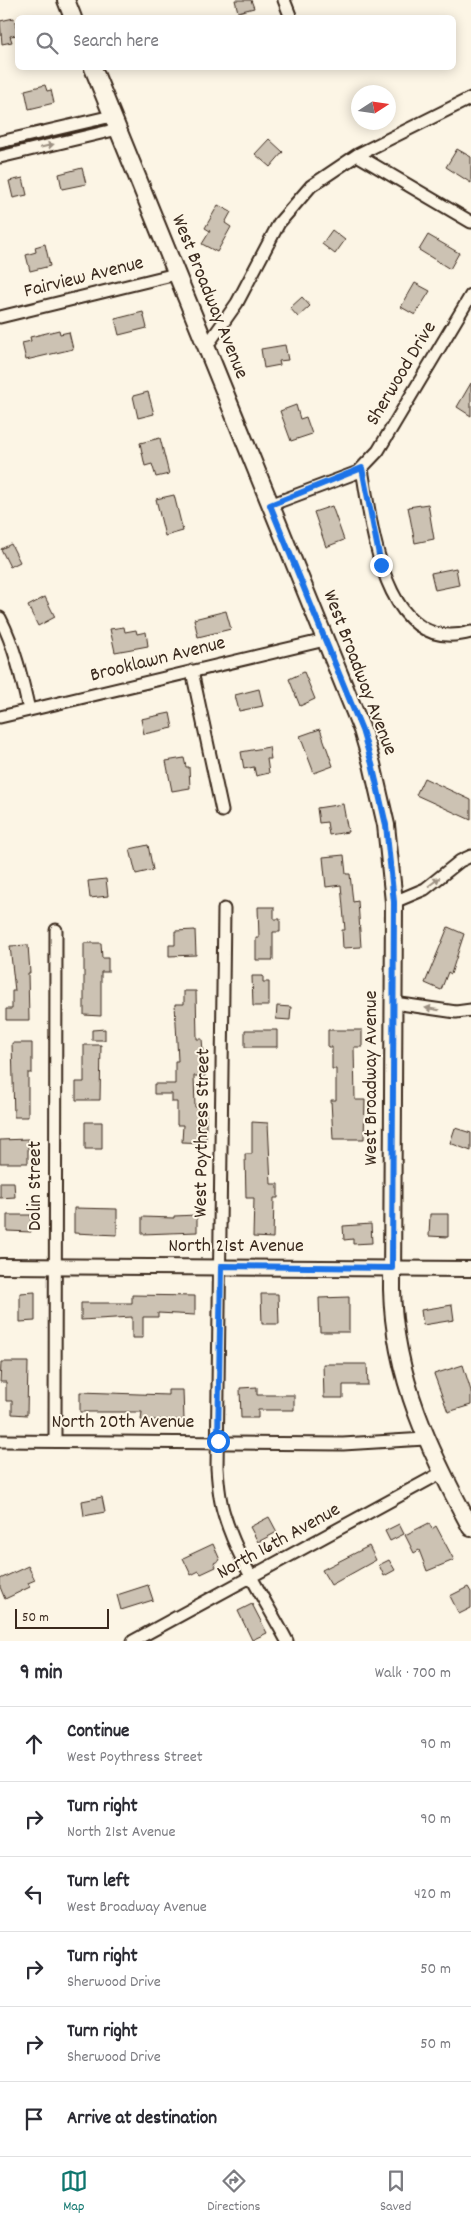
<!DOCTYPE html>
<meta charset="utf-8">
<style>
:root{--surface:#fff;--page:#f7f7f7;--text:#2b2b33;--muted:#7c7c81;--line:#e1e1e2;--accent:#0f766e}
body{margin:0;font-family:Dekko,sans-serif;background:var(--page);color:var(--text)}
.compass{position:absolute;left:351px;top:85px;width:45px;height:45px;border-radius:50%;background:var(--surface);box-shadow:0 2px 12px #0003;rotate:78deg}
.scale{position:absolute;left:15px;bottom:12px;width:94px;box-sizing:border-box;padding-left:5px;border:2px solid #3b2a1e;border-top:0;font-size:14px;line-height:18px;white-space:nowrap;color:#3b2a1e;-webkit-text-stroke:4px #fcf5e5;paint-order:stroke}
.stop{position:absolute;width:15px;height:15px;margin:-11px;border:4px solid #1a73e8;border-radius:50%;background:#fff}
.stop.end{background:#1a73e8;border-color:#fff;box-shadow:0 1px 5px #0008}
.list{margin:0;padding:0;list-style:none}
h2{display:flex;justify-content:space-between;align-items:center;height:65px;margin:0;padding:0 20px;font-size:21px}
h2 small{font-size:16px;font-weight:400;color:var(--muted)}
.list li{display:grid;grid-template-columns:32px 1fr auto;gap:15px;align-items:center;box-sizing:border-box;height:75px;padding:0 20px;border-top:1px solid var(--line)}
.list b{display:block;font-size:19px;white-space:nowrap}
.list p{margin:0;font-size:16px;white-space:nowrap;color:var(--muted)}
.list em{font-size:16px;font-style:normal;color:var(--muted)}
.icon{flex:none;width:28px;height:28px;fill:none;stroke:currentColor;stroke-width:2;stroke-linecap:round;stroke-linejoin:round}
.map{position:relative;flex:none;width:471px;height:1641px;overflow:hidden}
.search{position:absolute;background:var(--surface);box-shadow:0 2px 12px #0003;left:15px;right:15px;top:15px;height:55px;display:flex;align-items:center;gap:12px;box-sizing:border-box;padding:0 18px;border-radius:8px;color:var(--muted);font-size:19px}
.sheet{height:515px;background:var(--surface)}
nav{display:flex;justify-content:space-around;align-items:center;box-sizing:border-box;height:70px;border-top:1px solid var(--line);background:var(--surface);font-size:14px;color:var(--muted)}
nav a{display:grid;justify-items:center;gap:2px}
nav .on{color:var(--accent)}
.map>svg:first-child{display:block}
</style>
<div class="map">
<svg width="471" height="1641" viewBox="0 0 471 1641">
<rect width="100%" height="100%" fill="#fcf5e5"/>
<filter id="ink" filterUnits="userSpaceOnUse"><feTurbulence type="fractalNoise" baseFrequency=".02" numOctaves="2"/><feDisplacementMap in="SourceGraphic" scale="10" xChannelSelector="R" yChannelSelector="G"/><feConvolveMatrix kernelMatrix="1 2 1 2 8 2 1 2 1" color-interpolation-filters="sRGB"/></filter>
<g filter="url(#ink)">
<path fill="#ccc2b3" stroke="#3b2a1e" d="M235 0H251L254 8 238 12Z
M14 18 18 35 10 36 12 42 2 44 0 21Z
M45 85 47 91 51 90 54 103 29 109 25 90Z
M269 139 283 152 270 167 255 154Z
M457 149 471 157V183L446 167Z
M82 168 86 184 62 189 59 174Z
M23 178 27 195 13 198 9 181Z
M218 205 231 212 225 223 231 227 217 252 202 244 210 231 205 228Z
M332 230 345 240 335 254 322 244Z
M428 235 459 253 450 269 419 250Z
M45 244 50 266 30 271 26 255 36 252 35 247Z
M415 283 430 291 415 315 401 307Z
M302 297 310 306 298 317 290 308Z
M143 312 147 328 119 335 115 319Z
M59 330 60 334 69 332 73 349 26 360 22 343 31 341 30 337Z
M285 345 288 360 279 361 280 365 264 368 261 349Z
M471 383V416L457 407Z
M148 392 154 414 138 418 133 396Z
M296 405 300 419 306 417 312 434 291 441 280 411Z
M160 438 169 474 156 477 152 464 145 466 140 443Z
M174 495 183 531 165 536 156 499Z
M428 504 434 539 415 543 408 507Z
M332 506 344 540 326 547 314 512Z
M11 544 20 562 10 567 1 549Z
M456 568 459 585 435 590 431 573Z
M45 597 55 617 38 626 28 606Z
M226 611 231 629 198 637 194 619Z
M124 627 125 632 136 630 137 634 146 632 148 646 115 652 110 629Z
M304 672 315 699 300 706 289 679Z
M259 689 263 706 239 711 235 695Z
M170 713 173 728 144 734 141 719Z
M320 729 333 766 314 773 300 736Z
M269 747 271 759H267L269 773 256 776 254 767 244 769 241 752Z
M184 758 186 767H189L190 788 172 791 166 761Z
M424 778 471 800V820L416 795Z
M343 804 348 832 329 835 327 822 319 823 317 808Z
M148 845 153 870 136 874 130 849Z
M344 855 346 874H350L353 902 358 901 361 947 343 948 342 930H345L341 885 326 887 323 857Z
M106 879 108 896 90 898 88 881Z
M258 907H274V919H280V932H273V960H256V938H259Z
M448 927 464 934 451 974 448 972 441 990 425 983Z
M195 930 196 955 169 956V945H175V931Z
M84 943H101L102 958H108V972H101V1016L84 1015Z
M28 945 30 973H28L29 1020H6V1009H12V991H15L10 946Z
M252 976H263V982H269V1006H253Z
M184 991H196L197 1039H202L205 1076H194L195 1107 206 1108V1143L182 1142 183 1125H177V1102H172V1094H154V1084H175V1061H178L175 1004H184Z
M277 1006 291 1007 290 1020 276 1019Z
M105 1029V1040H92V1030Z
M245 1030H277V1047H245Z
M328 1030H362V1047H354L355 1100H365L364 1139H333L331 1100H336V1069H332V1047H328Z
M12 1043H32V1073H28V1117H14Z
M84 1045H101L100 1100H76V1082H84Z
M85 1122H102V1149H85Z
M252 1122 268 1123 271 1184H278V1198H274L273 1238 253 1237 254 1198H246L245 1154H252Z
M455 1128 471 1133V1151L450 1143Z
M28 1139V1163H0V1140Z
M0 1182H14L15 1197 0 1198Z
M74 1208 117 1209V1235L74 1233Z
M430 1214H448V1237L429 1236Z
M7 1215H31V1232L7 1231Z
M197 1215V1232L142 1234V1217L174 1218V1216Z
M371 1224 372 1243 353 1244V1239L344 1240 343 1226Z
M35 1292V1321L20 1322V1293Z
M261 1294H278L279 1324H262Z
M132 1295 195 1296V1315L158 1313V1317H143V1338H132V1317L81 1320V1303H132Z
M349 1297V1332H320L319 1298Z
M452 1305 454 1320 423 1325 421 1310Z
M1 1362H28L27 1415 12 1414V1401H6V1382H0Z
M323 1364H367L368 1385H343V1398H324Z
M463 1365 471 1391V1405L448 1412 434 1374Z
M257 1387V1395H294V1410H258V1418H241L240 1388Z
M168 1390H183L184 1420H141L142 1412H80V1392L168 1395Z
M102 1497 105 1512 84 1516 82 1501Z
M269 1517 277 1532 258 1542 250 1527Z
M429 1523 432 1529 436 1526 454 1560 427 1571 419 1550 414 1553 405 1535Z
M399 1524 404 1534 390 1541 385 1531Z
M213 1544 220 1560 214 1563 216 1567 201 1574 199 1571 191 1575 183 1558Z
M369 1546 376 1560 331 1585 322 1570Z
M389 1560 395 1570 384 1576 379 1565Z
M28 1566 35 1580 28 1583 30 1587 5 1599 0 1587V1579Z
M148 1585 153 1600 121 1610 117 1595Z
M468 1587 471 1592V1608L459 1614 450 1596Z
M252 1604 267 1633 252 1640 238 1611Z"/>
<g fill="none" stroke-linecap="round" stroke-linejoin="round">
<defs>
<path id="minor" d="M284 0 291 18
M0 142 112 116
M357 155 471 222
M0 157 118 129
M0 317 176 274
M206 347 237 303 279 223 311 186 357 155 471 98
M362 469C372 525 383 657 471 632
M270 505 358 472 378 451 471 295
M0 618C15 647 22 679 29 710
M192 671 222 811
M0 717 325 640
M394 902 425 889 460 861 471 856
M224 909 217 1468C218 1483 219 1499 224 1514 237 1558 265 1600 287 1641
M394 1003 456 1012 471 1010
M0 1441 343 1444 425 1439
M55 1441 56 930
M133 1641 441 1473"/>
<path id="tertiary" d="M0 1266 471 1269"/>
<path id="secondary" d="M66 0 73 18
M93 68 362 730 372 764 386 825 394 902 392 1289C394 1378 430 1452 471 1528"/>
</defs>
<use href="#minor" stroke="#3b2a1e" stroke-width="15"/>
<use href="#tertiary" stroke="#3b2a1e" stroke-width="18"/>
<use href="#secondary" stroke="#3b2a1e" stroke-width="20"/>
<use href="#minor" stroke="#fcf5e5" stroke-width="11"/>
<use href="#tertiary" stroke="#fcf5e5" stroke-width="14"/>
<use href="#secondary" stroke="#fcf5e5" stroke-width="16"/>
</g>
<defs><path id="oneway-solid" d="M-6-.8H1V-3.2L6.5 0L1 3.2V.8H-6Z" transform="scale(1.25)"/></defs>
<g fill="#9c9082">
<use href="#oneway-solid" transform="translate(47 146) rotate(-14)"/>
<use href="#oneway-solid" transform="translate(434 882) rotate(-37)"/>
<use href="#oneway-solid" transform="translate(432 1009) rotate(-171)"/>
</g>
</g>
<g fill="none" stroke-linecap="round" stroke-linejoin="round" filter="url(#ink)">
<path stroke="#1a73e8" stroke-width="6" d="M218 1441 221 1266 392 1268 394 902 386 825 372 764 362 730 270 505 362 468 381 565"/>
</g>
<g text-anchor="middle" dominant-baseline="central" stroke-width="4" stroke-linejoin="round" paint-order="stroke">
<g font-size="20" fill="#3b2a1e" stroke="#fcf5e5">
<text transform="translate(84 278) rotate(-14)">Fairview Avenue</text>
<text transform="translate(209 297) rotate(68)">West Broadway Avenue</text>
<text transform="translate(402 374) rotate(-59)">Sherwood Drive</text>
<text transform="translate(158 660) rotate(-14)">Brooklawn Avenue</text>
<text transform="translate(359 673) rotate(69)">West Broadway Avenue</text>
<text transform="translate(372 1078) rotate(-90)">West Broadway Avenue</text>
<text transform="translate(203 1133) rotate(-89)">West Poythress Street</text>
<text transform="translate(36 1186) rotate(-90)">Dolin Street</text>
<text x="236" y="1247">North 21st Avenue</text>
<text x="123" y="1423">North 20th Avenue</text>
<text transform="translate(279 1542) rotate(-29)">North 16th Avenue</text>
</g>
</g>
</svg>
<svg class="compass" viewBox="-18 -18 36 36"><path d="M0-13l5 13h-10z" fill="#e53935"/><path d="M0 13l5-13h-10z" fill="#7c7c81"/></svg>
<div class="scale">50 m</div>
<div class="stop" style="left:218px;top:1441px"></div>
<div class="stop end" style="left:381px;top:565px"></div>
<div class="search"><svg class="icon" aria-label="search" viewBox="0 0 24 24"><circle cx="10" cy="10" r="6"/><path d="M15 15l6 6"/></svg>Search here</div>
</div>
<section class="sheet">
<h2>9 min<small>Walk · 700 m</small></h2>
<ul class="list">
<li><svg class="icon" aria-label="ahead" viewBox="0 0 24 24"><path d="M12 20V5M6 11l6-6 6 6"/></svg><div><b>Continue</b><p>West Poythress Street</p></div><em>90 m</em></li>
<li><svg class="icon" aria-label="right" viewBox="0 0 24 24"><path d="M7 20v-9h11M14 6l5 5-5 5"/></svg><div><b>Turn right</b><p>North 21st Avenue</p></div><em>90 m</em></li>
<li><svg class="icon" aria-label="left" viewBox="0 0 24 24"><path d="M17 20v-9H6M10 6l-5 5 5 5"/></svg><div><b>Turn left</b><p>West Broadway Avenue</p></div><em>420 m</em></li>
<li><svg class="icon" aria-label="right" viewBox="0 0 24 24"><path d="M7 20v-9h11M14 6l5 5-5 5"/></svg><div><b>Turn right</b><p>Sherwood Drive</p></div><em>50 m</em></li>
<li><svg class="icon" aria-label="right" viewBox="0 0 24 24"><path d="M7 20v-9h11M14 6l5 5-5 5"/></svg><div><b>Turn right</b><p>Sherwood Drive</p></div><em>50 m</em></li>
<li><svg class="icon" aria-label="arrive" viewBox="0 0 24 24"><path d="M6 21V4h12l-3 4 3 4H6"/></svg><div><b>Arrive at destination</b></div></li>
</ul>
</section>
<nav>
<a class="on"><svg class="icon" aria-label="map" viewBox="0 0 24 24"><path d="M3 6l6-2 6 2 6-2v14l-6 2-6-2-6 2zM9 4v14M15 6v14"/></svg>Map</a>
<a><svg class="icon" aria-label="directions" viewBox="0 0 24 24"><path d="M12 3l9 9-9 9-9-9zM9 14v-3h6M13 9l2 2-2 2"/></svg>Directions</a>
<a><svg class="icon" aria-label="saved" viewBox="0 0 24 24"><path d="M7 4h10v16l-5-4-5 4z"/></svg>Saved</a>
</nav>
